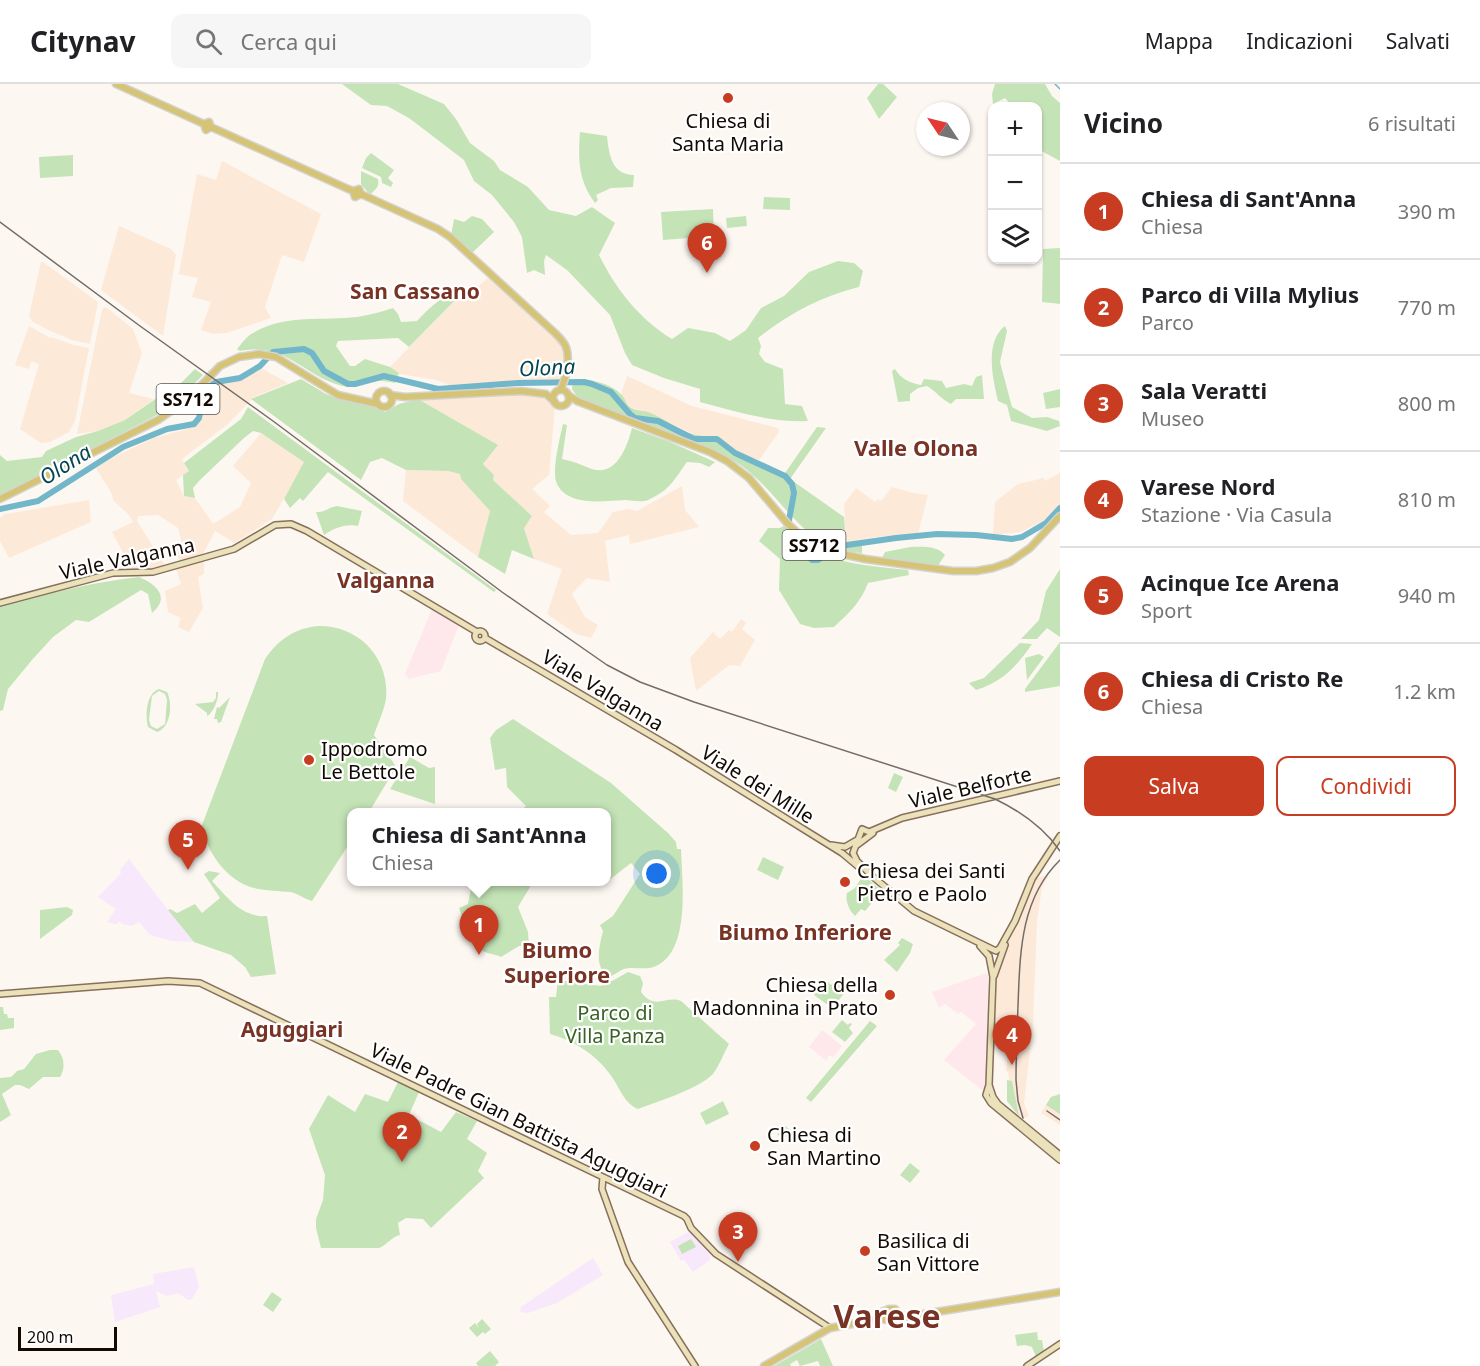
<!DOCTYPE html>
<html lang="it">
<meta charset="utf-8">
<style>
:root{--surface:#fff;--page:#f6f6f6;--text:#202124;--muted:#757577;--line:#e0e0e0;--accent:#c83d21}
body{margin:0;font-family:"Noto Sans",sans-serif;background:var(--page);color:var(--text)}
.controls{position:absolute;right:18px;top:18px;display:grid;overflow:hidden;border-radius:12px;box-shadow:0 2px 4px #0004}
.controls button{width:54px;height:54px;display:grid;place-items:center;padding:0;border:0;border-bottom:2px solid var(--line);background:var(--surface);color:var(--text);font:30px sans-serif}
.compass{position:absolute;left:916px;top:18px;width:54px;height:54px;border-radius:50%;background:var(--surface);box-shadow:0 2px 4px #0004;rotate:305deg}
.scale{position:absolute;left:18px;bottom:15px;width:99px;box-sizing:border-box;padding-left:6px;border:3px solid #120903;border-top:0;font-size:16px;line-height:21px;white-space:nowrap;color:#120903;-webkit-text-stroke:4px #fff;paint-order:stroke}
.you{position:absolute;left:657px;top:790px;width:21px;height:21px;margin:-15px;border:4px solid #fff;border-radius:50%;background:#1a73e8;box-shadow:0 0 0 9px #1a73e833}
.badge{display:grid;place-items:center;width:39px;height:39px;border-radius:50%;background:var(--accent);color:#fff;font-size:20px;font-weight:700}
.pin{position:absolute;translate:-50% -50px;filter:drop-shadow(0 2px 3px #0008)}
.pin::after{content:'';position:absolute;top:32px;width:21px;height:18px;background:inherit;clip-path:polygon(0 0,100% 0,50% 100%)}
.popup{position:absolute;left:347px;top:724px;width:264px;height:78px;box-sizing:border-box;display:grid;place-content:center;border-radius:12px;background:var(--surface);filter:drop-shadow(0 2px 4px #0005);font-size:20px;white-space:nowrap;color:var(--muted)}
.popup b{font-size:22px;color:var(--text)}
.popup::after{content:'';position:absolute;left:50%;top:100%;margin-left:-12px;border:12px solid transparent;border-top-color:var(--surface)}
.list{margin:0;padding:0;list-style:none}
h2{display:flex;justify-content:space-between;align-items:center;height:78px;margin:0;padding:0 24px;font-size:26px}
h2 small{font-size:20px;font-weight:400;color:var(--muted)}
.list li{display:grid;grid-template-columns:39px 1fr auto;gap:18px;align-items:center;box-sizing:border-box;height:96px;padding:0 24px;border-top:2px solid var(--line)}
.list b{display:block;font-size:22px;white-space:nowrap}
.list p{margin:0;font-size:20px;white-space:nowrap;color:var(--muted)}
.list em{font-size:20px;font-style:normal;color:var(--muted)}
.actions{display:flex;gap:12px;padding:18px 24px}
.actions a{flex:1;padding:14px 0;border:2px solid var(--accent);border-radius:12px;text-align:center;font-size:21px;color:var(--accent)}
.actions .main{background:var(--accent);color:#fff}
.icon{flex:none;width:33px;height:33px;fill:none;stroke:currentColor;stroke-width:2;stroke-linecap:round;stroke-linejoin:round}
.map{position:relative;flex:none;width:1060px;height:1282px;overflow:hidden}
header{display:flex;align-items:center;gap:36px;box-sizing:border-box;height:84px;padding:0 30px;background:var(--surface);border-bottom:2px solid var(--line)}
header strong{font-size:28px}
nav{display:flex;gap:33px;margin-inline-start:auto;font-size:21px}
.search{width:420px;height:54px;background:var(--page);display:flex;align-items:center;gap:15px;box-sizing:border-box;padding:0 21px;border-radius:12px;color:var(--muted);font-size:22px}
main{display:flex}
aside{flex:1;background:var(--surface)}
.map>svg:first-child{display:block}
</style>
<header>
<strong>Citynav</strong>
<div class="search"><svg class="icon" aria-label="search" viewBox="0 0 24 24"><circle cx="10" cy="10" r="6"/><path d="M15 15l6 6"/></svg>Cerca qui</div>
<nav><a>Mappa</a><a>Indicazioni</a><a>Salvati</a></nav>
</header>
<main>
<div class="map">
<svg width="1060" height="1282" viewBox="0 0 1060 1282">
<rect width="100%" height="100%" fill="#fdf7f2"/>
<path fill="#fee8ec" d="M432 525 459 541 441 587 409 595 405 590Z
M986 889 988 891 989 934 986 1001 982 1006 944 976 976 940 961 928 958 930 945 920 939 924 932 908Z
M822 946 842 962 833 973 828 971 827 977 809 963Z"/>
<path fill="#fde9d8" d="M222 77 321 130 304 178 282 171 265 223 271 234 227 249 213 250 201 246 211 218 192 213 198 194 179 190 197 90 216 96Z
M119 142 171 165 176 171 163 252 101 206Z
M41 178H43L98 218 90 260 72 256 48 246 33 238 29 232Z
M488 194 561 260 564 272 561 296H528L457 304 436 296 400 290 390 283 467 204 470 209Z
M106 223 133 245 142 269 129 309 154 315 125 336 98 347 77 350 102 225Z
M29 242 50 254 51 253 74 261 89 264 75 337 69 348 50 358 41 359 20 345 39 280 31 277 29 285 15 281Z
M261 284 288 299 254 313 228 340 182 375 189 387 176 396 184 412 195 414 213 440 240 423 251 399 233 382 261 349 305 378 272 435 235 459 215 447 203 470 180 478 174 462 182 459 178 444 158 431 138 432 137 437 166 483 157 485H132L112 448 133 438 128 430 113 416 112 410 96 384 111 374 154 354 194 343 201 335 203 319 208 309 219 301 241 296Z
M627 292 692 322 778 344 779 348 759 376 734 367 714 352 699 353 649 329 630 323 621 310Z
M492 310 527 311 547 314 555 323 549 391 532 405 550 422 544 428 571 451 598 449 613 428 628 425 637 427 682 402 685 426 699 443 630 460 629 451 605 457 610 498 587 494 572 510 585 533 598 541 591 554 576 550 547 530 562 485 534 475 524 443 532 432 493 396 494 391 483 380 497 361 418 315Z
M406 386 448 387 460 390 461 395 490 427 478 473 403 417Z
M1060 389V420L1046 436 1020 448 993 451 995 418 1018 400 1044 394 1045 397Z
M892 403 913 409 928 411 918 450 876 453 846 459 844 420 856 404 875 418 878 415 881 417Z
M89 416 91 438 9 474 0 457V434L5 430Z
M204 476V490L198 493 203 524 189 548 178 543 181 534 168 528 165 507 181 500 176 484Z
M741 535 746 539 742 545 755 556 740 582 729 581 696 607 690 574 713 548 720 555 729 546 732 548Z
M1043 792 1048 793 1042 803 1037 837 1033 941 1024 1019 1029 1032 1021 1036 1007 1017 1009 994 1008 988 1006 987 1009 960 994 959 996 895 1003 870 1035 795Z
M1060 1010V1041L1041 1029 1051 1013Z"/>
<path fill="#f8e8fb" d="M129 775 157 812 194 858 171 857 150 851 139 838 132 842 122 840 120 837 116 840 107 838 116 825 98 813 121 789 120 786Z
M690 1147 711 1168 710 1176 693 1188 684 1176 681 1177 670 1158Z
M593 1174 603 1191 557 1219 528 1229 520 1228 521 1223Z
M194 1183 199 1203 192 1215 188 1216 178 1209 167 1212 156 1207 160 1223 115 1238 111 1211 154 1200 153 1190Z"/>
<path fill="#c4e4b7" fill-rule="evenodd" d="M342 0H398L444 20 456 35 470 59 494 77 500 86 528 103 549 126 576 132 592 123 615 139 599 171C616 205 639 235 672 255L688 244 715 249 730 257 746 246 761 224 784 212 809 188 838 177 854 179 863 187 859 203C820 213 790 229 758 254L761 262 759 270 765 278 783 285 785 320 802 322 808 337C771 339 735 327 700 318V305L664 294 632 281 625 269 610 231 567 186 546 171 544 177 545 191 534 186 527 189 522 153 514 138 492 111 474 97 464 76 409 34 387 22 371 21Z
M878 0H883L897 13 879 35 867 14Z
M995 0H1045L1052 12 1060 19V77L1038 65V22H1012L1005 14 993 20 992 10Z
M580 48 607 52C609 71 612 91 634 91L633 103 611 104 596 111 598 116 595 119C578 96 578 75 580 48Z
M371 69 394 86 388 94 393 99 391 103 382 99 381 93 362 84 366 74Z
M73 71V92L40 94 39 73Z
M361 87 378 95C380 104 374 106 370 111L361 100Z
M764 113 790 114V126L763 125Z
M713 125 714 152 663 156 661 128Z
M472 132 482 135 494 148 471 170 451 152 454 135 464 138Z
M746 132 747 142 727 144 726 134Z
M1060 164V220L1042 218 1043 165Z
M467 204 409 263 398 254 338 257 336 262 350 282H355L365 275 390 283 399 289 395 299C391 298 385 297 381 297 367 297 354 306 339 301 302 290 285 258 240 267L237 265C242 259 247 252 253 249 284 230 323 237 357 233 370 231 381 228 393 224L398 230 401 238 417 237C431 222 446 208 467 204Z
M1005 242 1007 247 1000 278 1012 323 1032 334 1047 333 1059 337 1060 342 1047 347 1011 337 1007 321 998 317C993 296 984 258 1005 242Z
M195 285 203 291 173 321 155 332 0 412V371L7 377 42 373 46 367 76 353 98 347 125 336 167 307 177 303Z
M895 285C901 295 910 299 921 301L924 295 942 297 946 304 964 300 972 302 976 293 982 291 984 315H956L951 320C941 315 937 308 927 302L918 304 910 310V317L898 318 892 287Z
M301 295 326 310 346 317 368 321 385 328 399 320 418 315 498 361 483 380 494 391 493 396 532 432 524 444 534 475 512 466 505 490 478 473 490 427 461 395 460 390 448 387 406 386 382 374 370 378 361 396 251 315Z
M573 295C590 295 609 298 622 311 625 314 626 320 630 323 634 326 643 327 648 328 674 338 683 354 714 352L734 367 785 389 817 343 826 344 790 395 844 433 846 459 862 458V469C807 465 791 426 755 393 743 381 728 373 712 365L578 314 572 305Z
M1060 305V323L1046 325 1043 309Z
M248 323 496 506 494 508 328 388 303 417 300 414 290 424 284 415 304 378 261 349 253 347 244 354 200 396 193 404 195 414 184 412 183 391 189 387 184 379 241 335Z
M563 340 567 341 562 375C572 377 580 380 589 384 616 395 627 363 632 344L668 357 715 378 709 383 700 379 687 378C674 396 670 406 648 416 640 419 633 416 625 416 605 417 568 423 557 400 551 388 560 354 563 340Z
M337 422 362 427 358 442C346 439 332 445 324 451L316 428C324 429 329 423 337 422Z
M784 442C825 481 855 480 908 486L909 491 868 499C861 518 849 529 834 543L814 544 800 540 779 506 780 475 759 457 768 444H780Z
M910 463C922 463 936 461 945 471L937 483 882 474 885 468Z
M1060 485V553L1047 544 1037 555H1021L1039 536 1046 507Z
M139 493C156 500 171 513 152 529L148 510 141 506 89 538 76 536 53 553 32 576 8 605 3 626 0 627V522C46 510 92 498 139 493Z
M318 542C358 541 390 573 386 615 384 627 378 639 374 651L395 681 393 683 395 685 369 728H352L351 757 312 817C304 815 299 810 291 808 280 807 266 807 254 804 227 797 206 768 202 741L265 575C278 556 295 544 318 542Z
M1060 558V602L1025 608V605Z
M1020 559 1032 560C1017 582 1003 598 976 606L969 599 984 594Z
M1039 570 1044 573 1027 596 1025 574Z
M159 605 167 608C173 619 171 644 157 648L148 643C145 632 146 609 159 605ZM159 607 165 610 167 616 165 640 157 645 151 642 149 636 152 612Z
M216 608H218C219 615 213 629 207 632V629L195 620 213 618 216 614Z
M230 613 221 638 218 639 217 635H214L217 623 219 624Z
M513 635 611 699 668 749 676 758 677 765H681C682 797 691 866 656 882 645 887 634 882 624 885 618 887 614 892 608 893 594 882 599 863 603 847L600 841 613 832 640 790 631 779 608 797 607 796 606 728H519L526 722 507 703 506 684 495 686 490 654 496 646Z
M410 673 429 684 435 683V720L390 705Z
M894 689 903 693 896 708 888 704Z
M763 773 784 783 778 796 757 786Z
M209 787 220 789 212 797C227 813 242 834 267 832L276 890 251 893 245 883 231 871 194 858 168 826 170 825 177 829 195 820 202 829 220 814 204 790Z
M863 791 882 807 865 827 861 825 855 832C849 826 845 817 847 809L855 804Z
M474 798H533L518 823 528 848 529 862H519L501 873C495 870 488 870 483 867 470 861 464 836 459 824L468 820 472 799Z
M67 823 73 826 72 831 40 855V826Z
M902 854 913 860 910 869 897 888 884 876 900 861 898 859Z
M628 888 640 892 643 899 641 908C655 927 666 911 681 917L729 960C724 969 719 982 713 990 700 1004 657 1018 638 1025 623 1019 619 1001 609 989 594 969 574 957 550 950L549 913H556L558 896 601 902 603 897H612Z
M836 896 847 906 832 924 814 911 816 908 822 910 826 907 827 897 831 901Z
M0 923H3L4 930H7L8 934H14V944L0 946Z
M842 936 848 941 850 939 852 940 849 944 853 949 845 958 832 948Z
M870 937 877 942 811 1018 806 1014Z
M50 966H58C65 974 65 985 60 993H43L29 1005 20 1001H15L2 1010 11 1031 0 1038V994L11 993 17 987 24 985 36 970Z
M1007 996 1012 997 1019 1032 1007 1017Z
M398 998 419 1008 409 1031 441 1048 456 1028 477 1037 467 1055 487 1069 478 1087 484 1094 431 1144 423 1135 406 1134 398 1139 400 1151C391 1153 387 1161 379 1164H321L316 1144V1135L323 1116 325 1091 309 1045 328 1011 355 1028 365 1010 388 1018Z
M1060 1010V1030L1046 1021 1051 1013Z
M723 1017 729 1030 706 1041 700 1029Z
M784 1041 803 1056 777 1051Z
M910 1079 920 1087 910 1099 900 1091Z
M691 1155 696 1163 682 1170 678 1162Z
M272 1208 282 1215 273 1228 263 1221Z
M482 1235 491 1245 485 1250 483 1248 477 1253 469 1244 475 1239 479 1244 477 1240Z
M1037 1248 1038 1256H1042L1044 1268 1036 1273 1032 1263 1025 1261 1017 1262 1015 1251Z
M821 1255 833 1282H820L818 1277 800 1282 797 1276 790 1280 791 1282H774Z
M490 1267 499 1278 495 1282H478L476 1279Z"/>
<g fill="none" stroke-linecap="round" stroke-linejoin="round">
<path stroke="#72b7c9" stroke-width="1.5" d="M1055 0 1060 5"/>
<path stroke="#72b7c9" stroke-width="6" d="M0 425 38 417 123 363 167 345 194 340 199 334 203 314 212 301 216 298 240 294 260 282 273 268 304 265 312 269 324 287 348 300H355L384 292 438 305 518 299 584 298 592 300 611 308 630 330 635 334 658 337 694 355H717L735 369 785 392 792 400 794 409 789 436 790 451 798 463 812 476H818L837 464 847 461 896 454 937 450 976 451 1012 455 1022 453 1046 439 1060 424"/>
<defs>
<path id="secondary" d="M0 519 113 489 153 488 234 465 275 441 291 440 307 447 477 548
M475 552a5 5 0 1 1 10 0a5 5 0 1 1-10 0Z
M485 554 676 666 842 769 860 784
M1060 697 902 734 869 748 862 745 853 769 857 777 872 792 914 827 996 867 1000 864 1015 837 1032 795 1060 752
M831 761 845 763 857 756
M857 761 873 749
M980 862 989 872 993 893 989 1001 993 1013 998 1020 1060 1071
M994 892 1005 861
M0 910 168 897 200 899 684 1132 687 1135 691 1144 716 1170 830 1244
M989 1001 986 1011 991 1019 1060 1076
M603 1093 602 1105 628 1178 695 1282
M1027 1282 1060 1260"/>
<path id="primary" d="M116 0 204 40
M211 43 206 46 204 40 209 38 211 43 346 104 353 107 355 113 361 110 359 105 353 107
M361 110 438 145 450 153 555 249C559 253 563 257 565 261 571 273 566 296 560 306
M553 314a8 8 0 1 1 16 0a8 8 0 1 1-16 0Z
M376 315a8 8 0 1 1 16 0a8 8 0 1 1-16 0Z
M390 311 405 313 521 307 546 310 555 318
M568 311 577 317 710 368 727 377 749 394 787 439 803 454 824 466 865 475 953 487H976L993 484 1010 478 1030 464 1060 432
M0 415 158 336 188 315 220 282 239 273 259 270 276 273 338 311 378 320
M899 1230 905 1233 1060 1208
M881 1234 882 1228 889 1225H895L899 1230
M764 1282 830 1244 879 1235 891 1236 899 1230"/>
</defs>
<use href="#secondary" stroke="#876f5a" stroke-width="8"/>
<use href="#primary" stroke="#d4d3d2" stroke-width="9"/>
<use href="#secondary" stroke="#ebe2bb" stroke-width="5"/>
<use href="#primary" stroke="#d6c476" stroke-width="6"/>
<path stroke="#746c67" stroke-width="1.5" d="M0 138 140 242 273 337 502 508 607 581 640 598 694 618 995 715C1020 727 1044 744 1060 767
M1047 1027 1060 1036
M1023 1034 1018 1017 1016 996C1016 972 1017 947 1018 922 1020 870 1020 815 1060 776"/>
</g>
<g fill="#c83d21" stroke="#fff" stroke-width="2">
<circle cx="728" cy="14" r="6"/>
<circle cx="309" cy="676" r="6"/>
<circle cx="845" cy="798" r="6"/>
<circle cx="890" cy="911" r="6"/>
<circle cx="755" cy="1062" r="6"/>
<circle cx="865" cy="1167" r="6"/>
</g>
<g text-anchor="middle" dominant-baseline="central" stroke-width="4.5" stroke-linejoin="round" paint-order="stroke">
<g fill="#fff" stroke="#59534f" stroke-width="1.5">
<rect x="156.5" y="300" width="63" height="30" rx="4.5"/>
<rect x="782.5" y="446" width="63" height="30" rx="4.5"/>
</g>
<g font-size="18" font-weight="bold" fill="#120903">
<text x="188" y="315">SS712</text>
<text x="814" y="461">SS712</text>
</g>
<g font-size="20" fill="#120903" stroke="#fff" text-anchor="start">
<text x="728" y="36" text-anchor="middle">Chiesa di<tspan x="728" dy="23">Santa Maria</tspan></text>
<text x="321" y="664">Ippodromo<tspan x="321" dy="23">Le Bettole</tspan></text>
<text x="857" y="786">Chiesa dei Santi<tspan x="857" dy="23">Pietro e Paolo</tspan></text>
<text x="878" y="900" text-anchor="end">Chiesa della<tspan x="878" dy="23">Madonnina in Prato</tspan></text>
<text x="767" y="1050">Chiesa di<tspan x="767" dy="23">San Martino</tspan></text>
<text x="877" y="1156">Basilica di<tspan x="877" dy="23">San Vittore</tspan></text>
</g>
<g font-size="20" fill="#120903" stroke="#fff">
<text transform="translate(127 474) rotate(-12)">Viale Valganna</text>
<text transform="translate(603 606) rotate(31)">Viale Valganna</text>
<text transform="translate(758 700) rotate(32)">Viale dei Mille</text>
<text transform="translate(970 703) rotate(-13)">Viale Belforte</text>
<text transform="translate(519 1036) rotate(26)">Viale Padre Gian Battista Aguggiari</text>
</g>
<g font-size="20" fill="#396324" stroke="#fff">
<text x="615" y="928">Parco di<tspan x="615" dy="23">Villa Panza</tspan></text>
</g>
<g font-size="21" font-weight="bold" fill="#783325" stroke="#fff">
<text x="415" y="207">San Cassano</text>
<text x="386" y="496">Valganna</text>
<text x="292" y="945">Aguggiari</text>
</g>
<g font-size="21" font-style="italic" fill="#054653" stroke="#fff">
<text transform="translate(547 283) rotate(-3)">Olona</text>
<text transform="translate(65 380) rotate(-32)">Olona</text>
</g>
<g font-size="22" font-weight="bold" fill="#783325" stroke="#fff">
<text x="916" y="363">Valle Olona</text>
<text x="805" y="847">Biumo Inferiore</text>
<text x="557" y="865">Biumo<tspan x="557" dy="25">Superiore</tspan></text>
</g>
<g font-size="32" font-weight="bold" fill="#783325" stroke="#fff">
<text x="887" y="1231">Varese</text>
</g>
</g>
</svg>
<div class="controls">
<button>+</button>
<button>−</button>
<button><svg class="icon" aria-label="layers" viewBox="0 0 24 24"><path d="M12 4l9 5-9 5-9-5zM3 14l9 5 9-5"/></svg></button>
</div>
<svg class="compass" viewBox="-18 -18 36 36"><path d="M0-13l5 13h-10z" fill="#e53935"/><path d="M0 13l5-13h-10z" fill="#757577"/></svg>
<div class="scale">200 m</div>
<div class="you"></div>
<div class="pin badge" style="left:479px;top:871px">1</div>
<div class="popup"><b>Chiesa di Sant'Anna</b>Chiesa</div>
<div class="pin badge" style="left:402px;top:1078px">2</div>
<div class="pin badge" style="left:738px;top:1178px">3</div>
<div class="pin badge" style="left:1012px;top:981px">4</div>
<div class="pin badge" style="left:188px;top:786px">5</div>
<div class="pin badge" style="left:707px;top:189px">6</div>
</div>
<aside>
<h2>Vicino<small>6 risultati</small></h2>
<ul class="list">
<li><span class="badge">1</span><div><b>Chiesa di Sant'Anna</b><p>Chiesa</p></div><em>390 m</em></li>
<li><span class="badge">2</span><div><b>Parco di Villa Mylius</b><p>Parco</p></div><em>770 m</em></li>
<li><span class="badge">3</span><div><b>Sala Veratti</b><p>Museo</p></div><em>800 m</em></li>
<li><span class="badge">4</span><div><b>Varese Nord</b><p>Stazione · Via Casula</p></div><em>810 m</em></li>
<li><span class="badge">5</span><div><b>Acinque Ice Arena</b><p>Sport</p></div><em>940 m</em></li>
<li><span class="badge">6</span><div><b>Chiesa di Cristo Re</b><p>Chiesa</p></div><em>1.2 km</em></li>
</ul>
<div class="actions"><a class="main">Salva</a><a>Condividi</a></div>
</aside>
</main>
